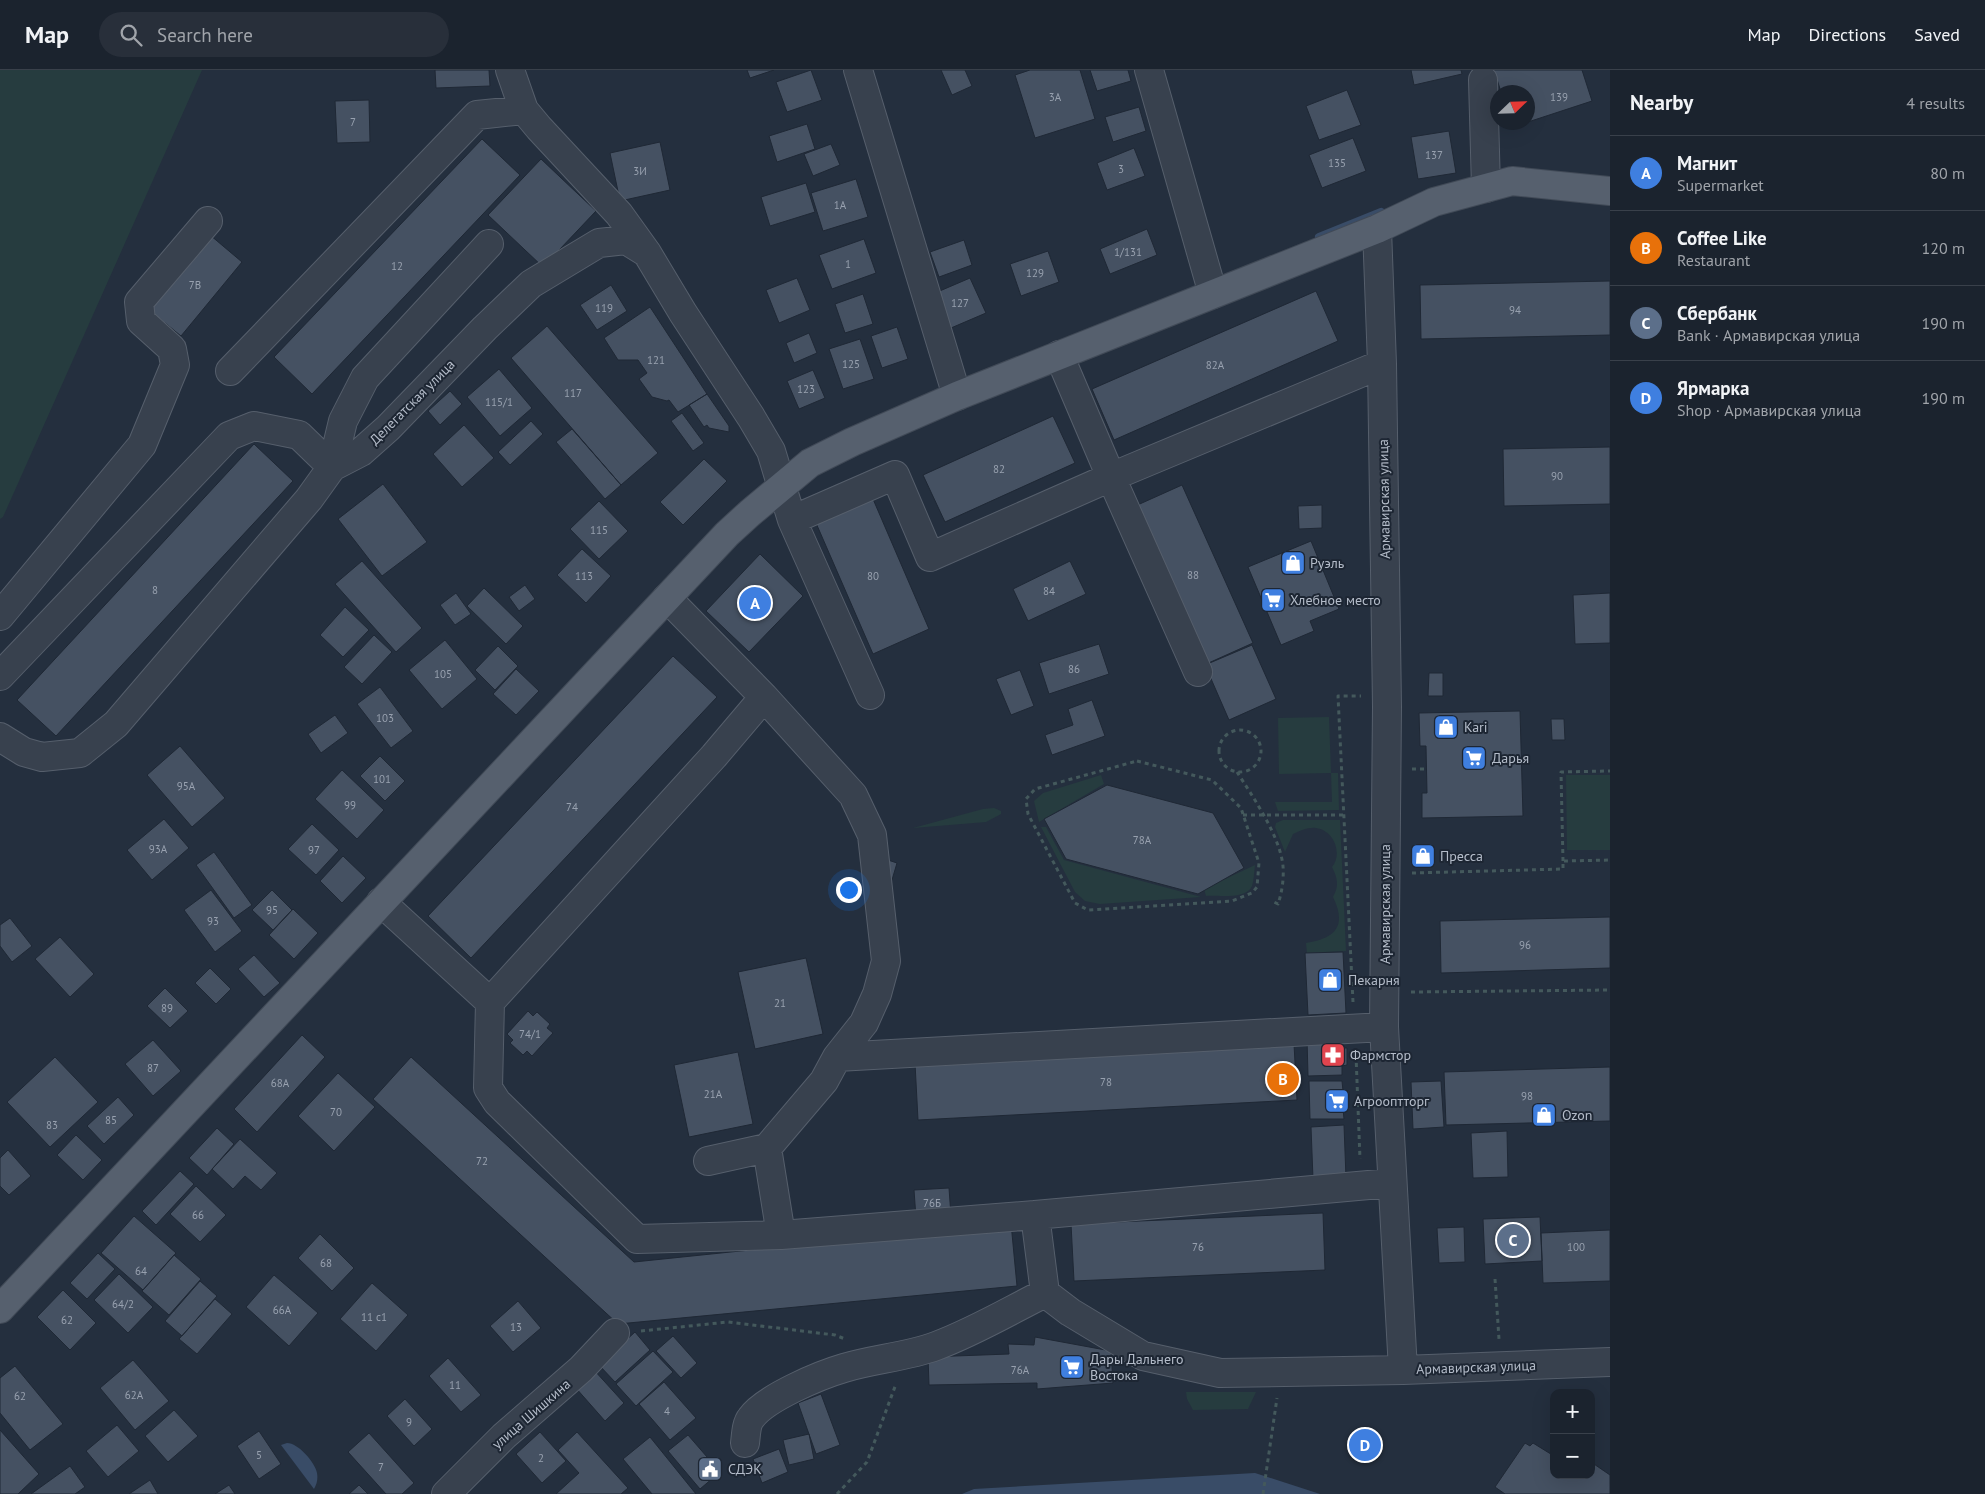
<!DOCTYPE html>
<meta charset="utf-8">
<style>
:root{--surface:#1b232e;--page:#282f3a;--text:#f1f3f6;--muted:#a0a4aa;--line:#39404a;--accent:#8ab4f8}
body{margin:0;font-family:"PT Sans",sans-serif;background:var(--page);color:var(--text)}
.controls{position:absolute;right:15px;bottom:15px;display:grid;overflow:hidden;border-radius:10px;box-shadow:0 5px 20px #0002}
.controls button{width:45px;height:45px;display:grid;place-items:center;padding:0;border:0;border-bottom:1px solid var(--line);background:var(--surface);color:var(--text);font:25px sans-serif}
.compass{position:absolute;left:1490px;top:15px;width:45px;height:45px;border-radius:50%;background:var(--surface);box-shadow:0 5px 20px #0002;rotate:67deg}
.you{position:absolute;left:848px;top:819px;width:18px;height:18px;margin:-12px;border:4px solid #fff;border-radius:50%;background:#1a73e8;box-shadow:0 0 0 8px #1a73e833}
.badge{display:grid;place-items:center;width:32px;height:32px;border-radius:50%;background:var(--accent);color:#fff;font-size:16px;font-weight:700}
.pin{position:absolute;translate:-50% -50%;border:2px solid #fff;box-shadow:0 1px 5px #0006}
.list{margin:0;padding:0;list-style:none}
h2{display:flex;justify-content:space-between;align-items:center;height:65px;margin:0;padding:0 20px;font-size:21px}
h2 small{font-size:16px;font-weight:400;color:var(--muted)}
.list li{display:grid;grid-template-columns:32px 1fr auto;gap:15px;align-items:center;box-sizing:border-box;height:75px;padding:0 20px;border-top:1px solid var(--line)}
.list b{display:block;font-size:19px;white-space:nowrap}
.list p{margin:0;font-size:16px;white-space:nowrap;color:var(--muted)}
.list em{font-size:16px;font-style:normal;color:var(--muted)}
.icon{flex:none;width:28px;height:28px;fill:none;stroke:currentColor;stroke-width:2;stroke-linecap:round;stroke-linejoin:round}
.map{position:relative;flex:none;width:1610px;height:1424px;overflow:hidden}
header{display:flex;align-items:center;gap:30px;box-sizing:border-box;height:70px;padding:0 25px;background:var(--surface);border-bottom:1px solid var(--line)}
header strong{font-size:24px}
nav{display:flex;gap:28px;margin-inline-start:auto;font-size:18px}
.search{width:350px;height:45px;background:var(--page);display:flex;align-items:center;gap:12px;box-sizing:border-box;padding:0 18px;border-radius:28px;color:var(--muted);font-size:19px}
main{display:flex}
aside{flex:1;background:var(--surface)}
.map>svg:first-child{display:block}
</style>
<header>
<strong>Map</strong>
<div class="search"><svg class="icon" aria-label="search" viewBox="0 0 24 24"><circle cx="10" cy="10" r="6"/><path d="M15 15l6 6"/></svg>Search here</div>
<nav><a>Map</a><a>Directions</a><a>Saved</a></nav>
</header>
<main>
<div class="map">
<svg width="1610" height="1424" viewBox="0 0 1610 1424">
<rect width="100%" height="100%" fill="#242f3e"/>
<path fill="#263c3f" d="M0 0H202L3 447 0 449Z
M1329 647 1331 703H1338L1339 740 1278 741 1275 732H1332L1331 703 1279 704 1278 648Z
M1101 705 1104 714 1039 752 1034 731 1043 723Z
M1566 705H1610V780H1567Z
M994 738 1001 741V744L986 752 913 758 983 739Z
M1283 750H1340L1346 881 1307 883 1306 873C1336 868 1347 856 1333 827 1339 816 1338 809 1332 797 1343 784 1334 760 1316 758 1308 757 1300 761 1293 764L1285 782 1275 757 1276 753Z
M1041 757H1046L1064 790 1201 827 1100 834 1085 831 1075 822Z
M1255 795C1254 802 1254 810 1252 816 1246 830 1219 825 1206 826L1204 819Z
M1186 1322H1256L1248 1339 1193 1340 1187 1329Z"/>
<path fill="#394c67" d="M287 1373C298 1373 315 1392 317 1403 318 1409 317 1414 314 1419L281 1375Z
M1255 1403 1320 1424H962L974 1419Z"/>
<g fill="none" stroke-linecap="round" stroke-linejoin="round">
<path stroke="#394c67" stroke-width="8" d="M1319 167 1381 142"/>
</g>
<path fill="#455162" stroke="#1f2835" d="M435 0H489L490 16 436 18Z
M747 0H774L750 8Z
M811 0 822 30 787 42 776 12Z
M941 0H965L972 16 952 25Z
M1030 0H1080L1095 49 1035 68 1015 5Z
M1090 0H1128L1131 11 1097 21Z
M1411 0H1461L1462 4 1414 15Z
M1494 0H1582L1592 31 1528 52V22H1501Z
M1347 20 1361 55 1319 70 1306 36Z
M369 30 370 72 337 73 335 31Z
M1139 37 1146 61 1113 72 1105 47Z
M807 54 815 79 777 92 769 66Z
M1449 61 1456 103 1418 109 1411 67Z
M1353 68 1366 101 1322 118 1309 85Z
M482 69 520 105 312 324 274 287Z
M660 72 670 120 620 131 610 83Z
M831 74 840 95 813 106 804 84Z
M1134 78 1145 106 1107 120 1097 93Z
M541 89 596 141 543 197 488 145Z
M856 109 868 147 823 161 811 123Z
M806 113 815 142 770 156 761 127Z
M1147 159 1157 185 1110 204 1100 179Z
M210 165 242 192 181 266 148 239Z
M864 169 876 203 832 219 819 185Z
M964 170 972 195 939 207 930 182Z
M1048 181 1059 212 1021 226 1010 194Z
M797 208 810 240 779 253 766 220Z
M970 208 986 243 951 258 935 223Z
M1610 211V265L1421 269 1420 215Z
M611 215 627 241 597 260 580 235Z
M1316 221 1338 271 1114 370 1092 319Z
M863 224 873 254 845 263 835 234Z
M650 237 707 324 678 342 669 330 667 331 652 327 639 309 647 303 638 290H618L604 268Z
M547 256 658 383 621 415 511 288Z
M897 257 908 289 882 298 871 266Z
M809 263 817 283 794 293 786 273Z
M860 269 874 309 843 319 829 279Z
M499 299 532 338 500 366 467 327Z
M813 300 825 328 799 339 787 311Z
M450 321 462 334 440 355 428 341Z
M707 324 729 356V362L709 358 707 355 704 357 689 335Z
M682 343 704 373 693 381 671 351Z
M1053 346 1075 393 945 452 923 405Z
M531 351 543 364 510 395 498 382Z
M464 355 494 388 462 417 433 384Z
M572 359 621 415 605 429 556 372Z
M254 374 293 411 56 666 17 630Z
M1610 377V434L1504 436 1503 379Z
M704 389 727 411 683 455 660 432Z
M383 414 427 472 382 506 338 449Z
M1182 415 1253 573 1204 595 1133 437Z
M873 429 929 559 873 584 816 453Z
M599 431 628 461 599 489 570 459Z
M1322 435V458L1299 459 1298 436Z
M1311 471 1339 539 1310 551 1314 561 1281 575 1248 497Z
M582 479 611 506 586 533 557 505Z
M760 484 803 526 749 582 706 541Z
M362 491 422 558 396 582 335 514Z
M1070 491 1086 524 1028 551 1013 519Z
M525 515 535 529 519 541 509 527Z
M484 518 523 556 506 574 467 536Z
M456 523 471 544 455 555 440 535Z
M1610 523V573L1575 574 1573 525Z
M345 537 369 560 343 587 320 565Z
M374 565 392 582 362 614 344 597Z
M445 570 477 609 442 639 409 600Z
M1099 574 1109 604 1049 624 1039 593Z
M1252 575 1276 629 1229 650 1205 595Z
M498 576 518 596 495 620 475 600Z
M673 586 717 627 471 888 428 846Z
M516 599 539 621 516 645 493 624Z
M1020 600 1034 636 1011 645 996 609Z
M1429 603H1443V626H1428Z
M380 617 413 661 391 678 357 634Z
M1092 630 1105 666 1052 685 1045 665 1073 655 1068 639Z
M1520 641 1523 746 1422 748V723H1427L1426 676H1420L1419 643Z
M335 645 348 663 321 683 308 664Z
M1551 649H1564L1565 670H1552Z
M180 676 225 728 192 757 147 705Z
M380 686 405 711 385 731 360 706Z
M342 700 384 740 357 769 315 729Z
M1107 715 1213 743 1244 798 1198 824 1066 789 1044 749Z
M164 749 189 778 152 810 127 780Z
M312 754 339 780 316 805 288 779Z
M1421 779 1428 780 1427 791 1421 790 1416 786V781Z
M214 782 252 835 234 848 196 795Z
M343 786 366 808 342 833 320 811Z
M888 790 897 793 892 810 883 807Z
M211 820 242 861 215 882 184 840Z
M272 820 292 840 273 860 252 840Z
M293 839 318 863 294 889 269 865Z
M1610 847V898L1441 903 1440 851Z
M10 848 32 876 12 892 0 876V855Z
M60 867 94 904 70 927 35 889Z
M1343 882 1346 943 1308 945 1305 883Z
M254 885 280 913 264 927 238 899Z
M806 888 823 964 755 979 738 902Z
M210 898 231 919 216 934 195 913Z
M165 918 188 941 170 958 147 936Z
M528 941 533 946 537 942 550 954 547 958 553 963 532 986 527 981 523 985 510 973 513 970 507 964Z
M302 965 325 987 257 1062 234 1039Z
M1341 967V978H1347V995L1342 996V1005L1308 1006 1307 968Z
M153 970 181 1001 153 1026 125 994Z
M1294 974 1297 1030 918 1050 915 993Z
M738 982 753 1054 689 1067 674 995Z
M55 987 98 1032 50 1077 7 1032Z
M411 987 634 1192 1011 1153 1017 1216 618 1254 373 1029Z
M1610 997V1051L1446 1055 1444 1002Z
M338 1003 375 1037 334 1081 298 1046Z
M1309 1011H1342L1343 1021H1349V1038L1343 1039 1344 1049H1310Z
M1441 1011 1444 1057 1413 1059 1411 1012Z
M118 1027 134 1045 104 1074 87 1056Z
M1344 1055 1346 1108 1313 1109 1311 1057Z
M217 1058 234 1074 207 1105 189 1088Z
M1507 1061 1508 1107 1473 1108 1471 1063Z
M76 1065 102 1090 83 1110 57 1085Z
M240 1069 277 1103 261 1120 245 1106 233 1119 212 1099Z
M8 1080 31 1106 9 1125 0 1116V1088Z
M180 1101 194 1114 156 1155 142 1141Z
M196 1116 226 1145 200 1172 170 1144Z
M949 1118 951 1146 916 1148 914 1120Z
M1323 1143 1325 1200 1074 1211 1071 1154Z
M134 1146 176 1183 143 1220 101 1183Z
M1540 1147 1542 1191 1485 1194 1483 1149Z
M1464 1157 1465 1192 1439 1193 1437 1158Z
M1610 1160V1211L1543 1213 1541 1163Z
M320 1164 354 1198 332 1221 298 1188Z
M98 1183 115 1199 87 1229 70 1213Z
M174 1185 201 1209 169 1245 142 1221Z
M119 1204 153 1237 128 1263 94 1230Z
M274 1205 318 1243 289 1276 246 1237Z
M200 1211 217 1226 182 1266 165 1251Z
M372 1213 408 1245 376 1281 340 1249Z
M63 1220 96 1253 70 1280 37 1247Z
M215 1229 232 1244 197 1284 179 1269Z
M518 1231 541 1258 513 1282 490 1256Z
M635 1262 650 1280 615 1312 599 1295Z
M673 1266 697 1293 681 1308 656 1281Z
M1035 1267 1111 1281 1113 1313 1037 1319V1313L929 1315 928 1287 1009 1284 1008 1274 1034 1275Z
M653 1281 673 1302 636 1336 616 1314Z
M448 1288 481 1325 461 1342 429 1306Z
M133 1290 169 1331 135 1360 100 1318Z
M15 1296 63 1354 30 1380 0 1343V1308Z
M594 1300 624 1333 605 1351 575 1317Z
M664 1312 696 1348 670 1370 639 1334Z
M821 1324 840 1375 816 1384 798 1333Z
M405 1329 432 1359 414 1376 387 1346Z
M174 1340 198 1366 168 1392 145 1366Z
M117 1355 139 1381 108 1407 86 1381Z
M0 1360 39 1404 18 1424H0Z
M259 1361 281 1394 259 1409 237 1376Z
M540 1362 566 1391 542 1413 516 1384Z
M577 1362 628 1418 621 1424H556L579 1403 558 1380Z
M369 1363 414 1413 402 1424H386L348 1382Z
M809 1364 814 1389 789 1395 783 1370Z
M688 1365 720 1402 700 1419 668 1381Z
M650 1367 696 1424H652L623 1389Z
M1525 1373 1530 1376 1533 1373 1554 1386V1405H1591V1392L1610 1405V1424H1505L1495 1417Z
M779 1379 788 1402 762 1413 753 1389Z
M70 1396 85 1417 75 1424H31Z
M150 1410 158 1424H129Z
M229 1415 235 1424H215Z
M359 1415 368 1424H349Z"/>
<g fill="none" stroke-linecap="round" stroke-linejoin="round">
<defs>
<path id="minor" d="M510 0 524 40 539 58 619 144 647 183 683 243 751 347 771 381 792 450 895 405 930 487 1111 407 1198 602
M858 0 957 326
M1149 0 1213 224
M1483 10 1486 118
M1377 159 1382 294 1387 637 1384 957 1403 1300 1610 1292
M1059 285 1111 407 1382 294
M230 301 477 45 524 40
M792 450 870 625
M0 546 142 375 175 295 172 279 141 251 139 232 208 151
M0 606 229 366 254 356 299 365 332 397 343 351 365 308 489 174
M0 667 24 682 42 687 80 683 116 654 309 429 332 397 361 382 388 358 485 258 531 214 599 173 626 170 647 183
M381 832 490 932 714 686 764 627 667 528
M490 932 488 1018 497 1032 637 1169 781 1165 1035 1145 1045 1223
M837 987 1384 957
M767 1078 781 1165
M708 1091 767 1078 824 1011 837 987 864 953 877 924 886 891 872 765 853 725 764 627
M1035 1145 1391 1113
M745 1373C746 1366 746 1354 751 1348 765 1328 820 1305 844 1298 874 1289 906 1287 936 1276 974 1262 1009 1241 1045 1223L1070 1242 1143 1286 1220 1303 1403 1300
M446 1424 504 1366 581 1299 615 1263"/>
<path id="major" d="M0 1239 727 464 750 443 810 393 852 372 957 326 1377 159 1434 132 1512 111 1610 121"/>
</defs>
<use href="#minor" stroke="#565f6c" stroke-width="30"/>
<use href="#major" stroke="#414a57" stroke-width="30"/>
<path stroke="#44595c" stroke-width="3" stroke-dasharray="4 4" stroke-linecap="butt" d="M1219 681a21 21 0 1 1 42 0a21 21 0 1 1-42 0Z
M1137 691 1212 710 1241 738 1259 793 1257 817 1252 823 1232 831 1088 840 1075 833 1028 744 1026 729 1035 719Z
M1412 699H1426
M1237 702C1253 727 1280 766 1283 796 1284 809 1282 822 1278 834L1272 831
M1243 745H1344
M1563 791 1561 702 1610 701
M1412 803 1563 799V791L1610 790
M1411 922 1610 920
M1353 932 1338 626H1361
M1356 985 1360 1089
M1495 1209 1499 1269
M641 1261 728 1252 835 1265 845 1269
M837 1424 867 1392 896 1314
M1263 1424 1277 1328"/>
<use href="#minor" stroke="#38414e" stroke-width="28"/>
<use href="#major" stroke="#56606e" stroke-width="28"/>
</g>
<defs>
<symbol id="shop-square" viewBox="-11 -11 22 22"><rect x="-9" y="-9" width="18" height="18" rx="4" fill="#3f7fe0" stroke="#1d2633"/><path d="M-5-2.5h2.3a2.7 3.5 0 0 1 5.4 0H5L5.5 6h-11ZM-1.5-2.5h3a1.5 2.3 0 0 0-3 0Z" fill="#fff"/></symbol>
<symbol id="supermarket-square" viewBox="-11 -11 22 22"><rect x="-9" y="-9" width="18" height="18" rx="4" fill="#3f7fe0" stroke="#1d2633"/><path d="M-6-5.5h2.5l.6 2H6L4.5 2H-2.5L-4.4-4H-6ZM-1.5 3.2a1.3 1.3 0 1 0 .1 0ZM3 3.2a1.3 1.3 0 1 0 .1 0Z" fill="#fff"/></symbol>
<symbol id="pharmacy-square" viewBox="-11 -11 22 22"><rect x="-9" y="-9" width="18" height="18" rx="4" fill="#e0444e" stroke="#1d2633"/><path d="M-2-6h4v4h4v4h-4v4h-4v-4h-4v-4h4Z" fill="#fff"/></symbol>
<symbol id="civic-square" viewBox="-11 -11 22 22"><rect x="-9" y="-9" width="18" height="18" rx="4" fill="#5c6f8a" stroke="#1d2633"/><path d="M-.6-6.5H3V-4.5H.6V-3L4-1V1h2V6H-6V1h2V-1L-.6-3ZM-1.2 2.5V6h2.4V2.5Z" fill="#fff"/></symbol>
</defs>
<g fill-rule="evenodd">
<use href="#shop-square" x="1279" y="479" width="28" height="28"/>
<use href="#supermarket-square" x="1259" y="516" width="28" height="28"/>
<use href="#shop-square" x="1432" y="643" width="28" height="28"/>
<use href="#supermarket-square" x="1460" y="674" width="28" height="28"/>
<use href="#shop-square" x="1409" y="772" width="28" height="28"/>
<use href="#shop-square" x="1316" y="896" width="28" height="28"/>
<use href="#pharmacy-square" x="1319" y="971" width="28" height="28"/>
<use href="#supermarket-square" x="1323" y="1017" width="28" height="28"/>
<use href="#shop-square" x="1530" y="1031" width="28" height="28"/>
<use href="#supermarket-square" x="1058" y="1283" width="28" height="28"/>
<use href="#civic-square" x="696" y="1385" width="28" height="28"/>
</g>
<g text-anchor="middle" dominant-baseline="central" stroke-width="4" stroke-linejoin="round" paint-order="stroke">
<g font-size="11" fill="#98a1af">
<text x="1055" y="27">3А</text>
<text x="1559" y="27">139</text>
<text x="353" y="52">7</text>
<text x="1434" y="85">137</text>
<text x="1337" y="93">135</text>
<text x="1121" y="99">3</text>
<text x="640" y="101">3И</text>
<text x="840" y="135">1А</text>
<text x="1128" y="182">1/131</text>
<text x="848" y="194">1</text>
<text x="397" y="196">12</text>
<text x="1035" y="203">129</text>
<text x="195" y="215">7В</text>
<text x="960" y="233">127</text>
<text x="604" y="238">119</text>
<text x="1515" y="240">94</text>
<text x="656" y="290">121</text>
<text x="851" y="294">125</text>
<text x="1215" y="295">82А</text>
<text x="806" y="319">123</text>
<text x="573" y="323">117</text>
<text x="499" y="332">115/1</text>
<text x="999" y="399">82</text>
<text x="1557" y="406">90</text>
<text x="599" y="460">115</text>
<text x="1193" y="505">88</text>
<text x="584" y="506">113</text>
<text x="873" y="506">80</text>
<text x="155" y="520">8</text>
<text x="1049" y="521">84</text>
<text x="1074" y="599">86</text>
<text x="443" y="604">105</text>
<text x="385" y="648">103</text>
<text x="382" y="709">101</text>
<text x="186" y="716">95А</text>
<text x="350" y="735">99</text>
<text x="572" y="737">74</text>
<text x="1142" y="770">78А</text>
<text x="158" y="779">93А</text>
<text x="314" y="780">97</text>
<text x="272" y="840">95</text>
<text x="213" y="851">93</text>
<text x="1525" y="875">96</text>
<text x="780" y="933">21</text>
<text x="167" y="938">89</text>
<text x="530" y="964">74/1</text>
<text x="153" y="998">87</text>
<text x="1106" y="1012">78</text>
<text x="280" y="1013">68А</text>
<text x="713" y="1024">21А</text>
<text x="1527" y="1026">98</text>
<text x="336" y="1042">70</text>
<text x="111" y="1050">85</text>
<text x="52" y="1055">83</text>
<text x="482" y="1091">72</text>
<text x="932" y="1133">76Б</text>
<text x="198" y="1145">66</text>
<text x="1198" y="1177">76</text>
<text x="1576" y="1177">100</text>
<text x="326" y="1193">68</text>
<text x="141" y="1201">64</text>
<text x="123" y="1234">64/2</text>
<text x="282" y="1240">66А</text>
<text x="374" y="1247">11 с1</text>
<text x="67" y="1250">62</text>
<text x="516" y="1257">13</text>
<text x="1020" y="1300">76А</text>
<text x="455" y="1315">11</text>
<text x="134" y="1325">62А</text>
<text x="20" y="1326">62</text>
<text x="667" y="1341">4</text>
<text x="409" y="1352">9</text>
<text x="259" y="1385">5</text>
<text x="541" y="1388">2</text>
<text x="381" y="1397">7</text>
</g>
<g font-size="14" fill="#b4bcc9" stroke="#1d2633">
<text transform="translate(412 332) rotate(-45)">Делегатская улица</text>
<text transform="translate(1384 429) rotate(-91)">Армавирская улица</text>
<text transform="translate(1385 834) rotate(-90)">Армавирская улица</text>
<text transform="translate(1476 1297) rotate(-2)">Армавирская улица</text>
<text transform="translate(531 1344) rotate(-41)">улица Шишкина</text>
</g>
<g font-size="14" fill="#b4bcc9" stroke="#1d2633" text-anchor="start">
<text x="1310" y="493">Руэль</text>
<text x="1290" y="530">Хлебное место</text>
<text x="1464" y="657">Kari</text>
<text x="1492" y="688">Дарья</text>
<text x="1440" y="786">Пресса</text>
<text x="1348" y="910">Пекарня</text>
<text x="1350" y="985">Фармстор</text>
<text x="1354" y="1031">Агрооптторг</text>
<text x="1562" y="1045">Ozon</text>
<text x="1090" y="1289">Дары Дальнего<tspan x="1090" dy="16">Востока</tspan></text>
<text x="728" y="1399">СДЭК</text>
</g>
</g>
</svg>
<div class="controls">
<button>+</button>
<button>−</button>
</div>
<svg class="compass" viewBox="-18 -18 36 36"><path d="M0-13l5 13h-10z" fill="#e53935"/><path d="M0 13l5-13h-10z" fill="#a0a4aa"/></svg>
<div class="you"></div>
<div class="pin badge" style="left:755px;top:533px;background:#3f7fe0">A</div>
<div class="pin badge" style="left:1283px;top:1009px;background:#e8710a">B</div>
<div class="pin badge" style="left:1513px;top:1170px;background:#5c6f8a">C</div>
<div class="pin badge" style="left:1365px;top:1375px;background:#3f7fe0">D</div>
</div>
<aside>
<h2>Nearby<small>4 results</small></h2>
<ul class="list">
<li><span class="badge" style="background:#3f7fe0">A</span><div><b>Магнит</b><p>Supermarket</p></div><em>80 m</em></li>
<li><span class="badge" style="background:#e8710a">B</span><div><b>Coffee Like</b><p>Restaurant</p></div><em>120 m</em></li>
<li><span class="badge" style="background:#5c6f8a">C</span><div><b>Сбербанк</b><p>Bank · Армавирская улица</p></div><em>190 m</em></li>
<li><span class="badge" style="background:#3f7fe0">D</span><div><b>Ярмарка</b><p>Shop · Армавирская улица</p></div><em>190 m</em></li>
</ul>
</aside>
</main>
